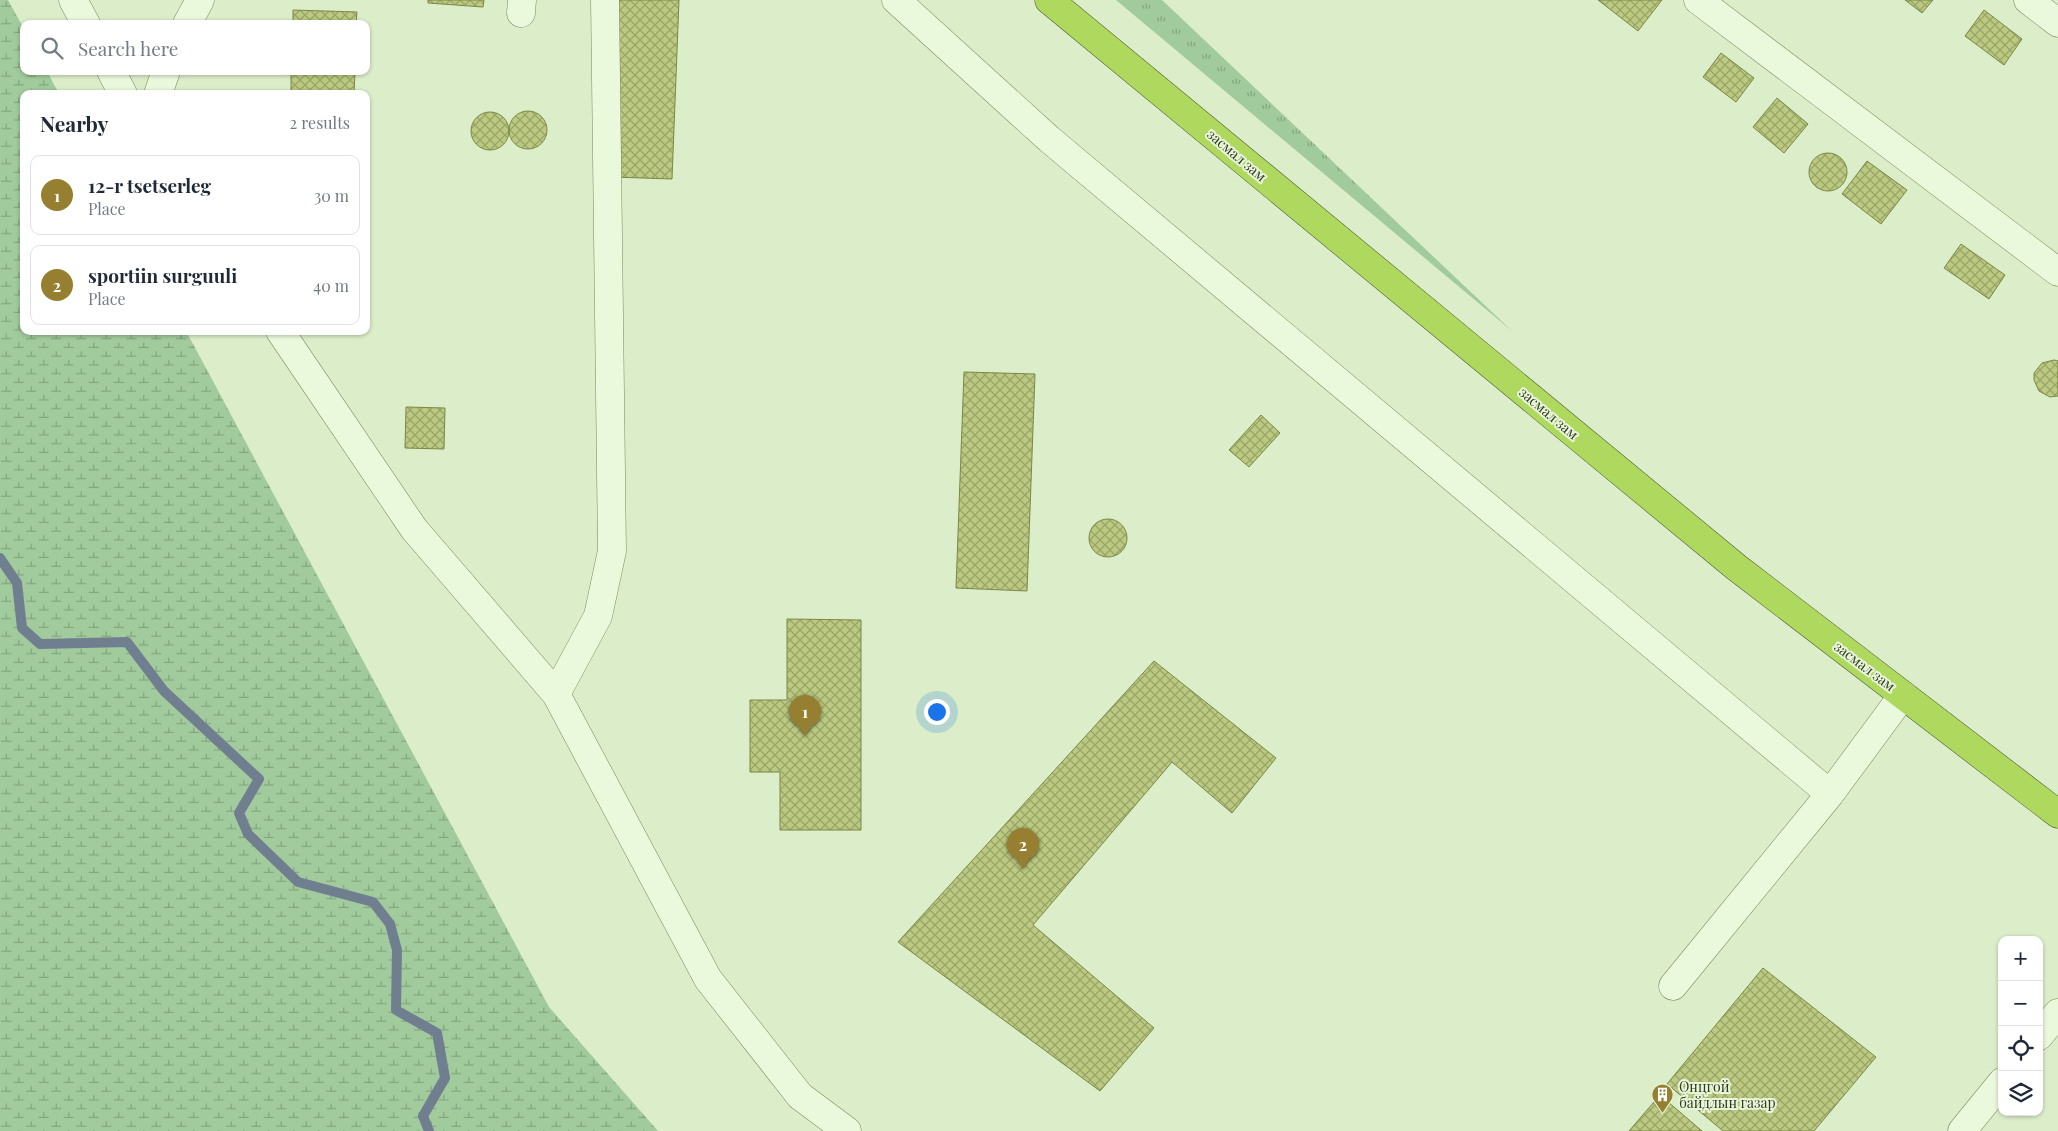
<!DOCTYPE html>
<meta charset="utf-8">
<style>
:root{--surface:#fff;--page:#f6f6f7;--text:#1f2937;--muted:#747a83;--line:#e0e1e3;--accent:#967f30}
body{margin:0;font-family:"Playfair Display",serif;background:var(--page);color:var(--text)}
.controls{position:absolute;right:15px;bottom:15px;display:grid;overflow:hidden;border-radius:10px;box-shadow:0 1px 4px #0004}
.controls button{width:45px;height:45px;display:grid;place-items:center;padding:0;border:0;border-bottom:1px solid var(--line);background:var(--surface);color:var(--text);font:25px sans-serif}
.you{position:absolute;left:936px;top:711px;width:18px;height:18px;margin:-12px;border:4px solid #fff;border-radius:50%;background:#1a73e8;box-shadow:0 0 0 8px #1a73e833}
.badge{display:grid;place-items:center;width:32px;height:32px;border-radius:50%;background:var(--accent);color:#fff;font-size:16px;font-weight:700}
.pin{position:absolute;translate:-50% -41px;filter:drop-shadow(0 1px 2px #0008)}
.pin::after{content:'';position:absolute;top:26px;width:18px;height:15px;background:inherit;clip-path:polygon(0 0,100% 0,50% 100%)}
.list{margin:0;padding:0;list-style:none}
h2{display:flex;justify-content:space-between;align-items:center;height:65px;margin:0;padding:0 20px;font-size:21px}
h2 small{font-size:16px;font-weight:400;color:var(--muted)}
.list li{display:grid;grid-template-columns:32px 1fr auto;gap:15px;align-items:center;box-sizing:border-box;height:80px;margin:0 10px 10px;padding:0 10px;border:1px solid var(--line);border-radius:10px}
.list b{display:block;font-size:19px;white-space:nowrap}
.list p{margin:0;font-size:16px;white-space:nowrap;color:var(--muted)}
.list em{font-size:16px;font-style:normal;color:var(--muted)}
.icon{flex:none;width:28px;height:28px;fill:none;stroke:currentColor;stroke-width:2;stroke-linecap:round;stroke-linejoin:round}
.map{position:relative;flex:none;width:2058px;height:1131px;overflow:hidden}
.search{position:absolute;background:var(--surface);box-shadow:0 1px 4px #0004;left:20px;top:20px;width:350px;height:55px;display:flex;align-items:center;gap:12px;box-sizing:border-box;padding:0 18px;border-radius:10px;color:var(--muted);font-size:19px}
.panel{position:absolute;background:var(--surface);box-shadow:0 1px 4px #0004;left:20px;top:90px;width:350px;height:245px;border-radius:10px}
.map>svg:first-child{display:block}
</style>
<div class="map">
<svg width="2058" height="1131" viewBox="0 0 2058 1131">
<defs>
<pattern id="grass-tufts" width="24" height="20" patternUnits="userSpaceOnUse" patternTransform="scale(1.25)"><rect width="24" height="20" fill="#a1cb9c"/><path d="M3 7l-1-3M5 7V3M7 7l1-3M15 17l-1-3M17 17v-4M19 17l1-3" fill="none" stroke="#84a67f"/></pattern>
<pattern id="wetland-marsh" width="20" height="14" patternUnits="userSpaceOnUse" patternTransform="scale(1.25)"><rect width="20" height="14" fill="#a1cb9c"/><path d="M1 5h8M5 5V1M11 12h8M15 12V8" fill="none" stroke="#84a67f"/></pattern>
<pattern id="building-cross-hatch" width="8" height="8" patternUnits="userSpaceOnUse" patternTransform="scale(1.25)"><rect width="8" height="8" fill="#bbca80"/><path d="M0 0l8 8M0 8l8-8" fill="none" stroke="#99a568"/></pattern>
</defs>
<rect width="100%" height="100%" fill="#dbedc9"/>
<path fill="url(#grass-tufts)" d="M1116 0H1162L1512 331Z"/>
<path fill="url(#wetland-marsh)" d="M0 0H8L24 29V71H47L59 94H24V331H186L549 1007 658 1131H0Z"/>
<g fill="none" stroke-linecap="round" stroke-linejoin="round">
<path stroke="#707f90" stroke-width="10" d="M0 558 17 583 22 628 40 644 127 642 164 691 259 779 239 813 248 834 298 882 373 902 390 924 397 950 396 1010 437 1033 445 1078 423 1116 429 1131"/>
</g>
<path fill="url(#building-cross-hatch)" stroke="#7b8745" d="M428 0H484L483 7 428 3Z
M619 0H679L672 179 613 177Z
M1598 0H1662L1638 31Z
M1905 0H1933L1922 13Z
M293 10 357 12 356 24H293Z
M1984 10 2022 39 2004 65 1965 36Z
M1721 53 1754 78 1736 102 1703 77Z
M291 71H355L354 94H291Z
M1777 98 1808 124 1784 153 1753 127Z
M509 130a19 19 0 1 1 38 0a19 19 0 1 1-38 0Z
M471 131a19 19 0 1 1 38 0a19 19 0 1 1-38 0Z
M1809 172a19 19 0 1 1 38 0a19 19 0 1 1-38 0Z
M1867 161 1907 190 1881 224 1842 194Z
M1961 244 2005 275 1989 299 1944 268Z
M2054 360 2058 361V396L2050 397 2039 391 2034 380V373L2042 363Z
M964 372 1035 374 1027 591 956 588Z
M406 407 445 408 444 449 405 448Z
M1261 415 1280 433 1249 467 1229 450Z
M1089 538a19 19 0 1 1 38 0a19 19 0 1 1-38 0Z
M787 619 861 620V830H780V772H750V700H787Z
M1154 661 1276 758 1232 813 1172 762 1033 925 1154 1028 1100 1091 898 942Z
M1763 968 1876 1057 1814 1131H1723L1667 1084Z
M1660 1095 1702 1131H1629Z"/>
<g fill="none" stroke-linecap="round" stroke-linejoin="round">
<defs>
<path id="minor" d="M73 0 86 24
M896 0 1049 139 1830 794
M1698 0 2058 272
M2028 0 2058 23
M521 13 522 0
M187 24 200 0
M111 71 123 94
M158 94 166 71
M280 331 414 529 556 694 708 979 800 1096 847 1131
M556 694 598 616 612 551 605 0
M1673 986 1830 794 1903 695
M2039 1036 2058 1013
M1962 1131 2002 1082"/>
<path id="highway" d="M1049 0 1736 567 2058 814"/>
</defs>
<use href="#minor" stroke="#7b895e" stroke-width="29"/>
<use href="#highway" stroke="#4e5732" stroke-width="29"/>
<use href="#minor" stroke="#eaf8dc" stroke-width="28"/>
<use href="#highway" stroke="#aed85e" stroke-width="28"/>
</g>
<defs>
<symbol id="building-pin" viewBox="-11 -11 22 30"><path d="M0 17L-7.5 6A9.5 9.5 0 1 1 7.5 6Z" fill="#967f30" stroke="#e7f5d8"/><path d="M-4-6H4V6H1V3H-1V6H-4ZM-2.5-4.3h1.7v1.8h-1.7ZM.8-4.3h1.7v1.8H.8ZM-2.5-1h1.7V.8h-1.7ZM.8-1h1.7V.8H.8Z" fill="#fff"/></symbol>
</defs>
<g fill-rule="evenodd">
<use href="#building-pin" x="1650" y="1082" width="25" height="34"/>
</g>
<g text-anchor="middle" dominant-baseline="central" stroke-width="4" stroke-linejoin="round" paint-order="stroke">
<g font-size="14" fill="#333a21" stroke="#e7f5d8">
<text transform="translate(1237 155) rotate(40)">засмал зам</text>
<text transform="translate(1549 413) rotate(40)">засмал зам</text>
<text transform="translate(1865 666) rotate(37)">засмал зам</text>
</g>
<g font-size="14" fill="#333a21" stroke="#e7f5d8" text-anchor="start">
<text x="1679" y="1086">Онцгой<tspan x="1679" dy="16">байдлын газар</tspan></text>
</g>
</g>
</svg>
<div class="controls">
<button>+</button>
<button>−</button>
<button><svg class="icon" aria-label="locate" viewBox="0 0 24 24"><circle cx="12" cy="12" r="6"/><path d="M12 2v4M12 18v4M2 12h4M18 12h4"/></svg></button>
<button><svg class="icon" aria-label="layers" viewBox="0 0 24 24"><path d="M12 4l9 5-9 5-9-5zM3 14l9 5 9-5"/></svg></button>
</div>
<div class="you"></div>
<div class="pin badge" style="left:805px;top:736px">1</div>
<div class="pin badge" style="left:1023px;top:869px">2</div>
<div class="search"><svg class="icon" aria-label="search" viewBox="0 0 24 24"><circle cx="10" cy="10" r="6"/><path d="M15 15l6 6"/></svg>Search here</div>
<section class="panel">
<h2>Nearby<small>2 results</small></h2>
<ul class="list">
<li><span class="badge">1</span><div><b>12-r tsetserleg</b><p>Place</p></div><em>30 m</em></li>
<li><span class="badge">2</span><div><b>sportiin surguuli</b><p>Place</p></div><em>40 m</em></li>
</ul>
</section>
</div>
